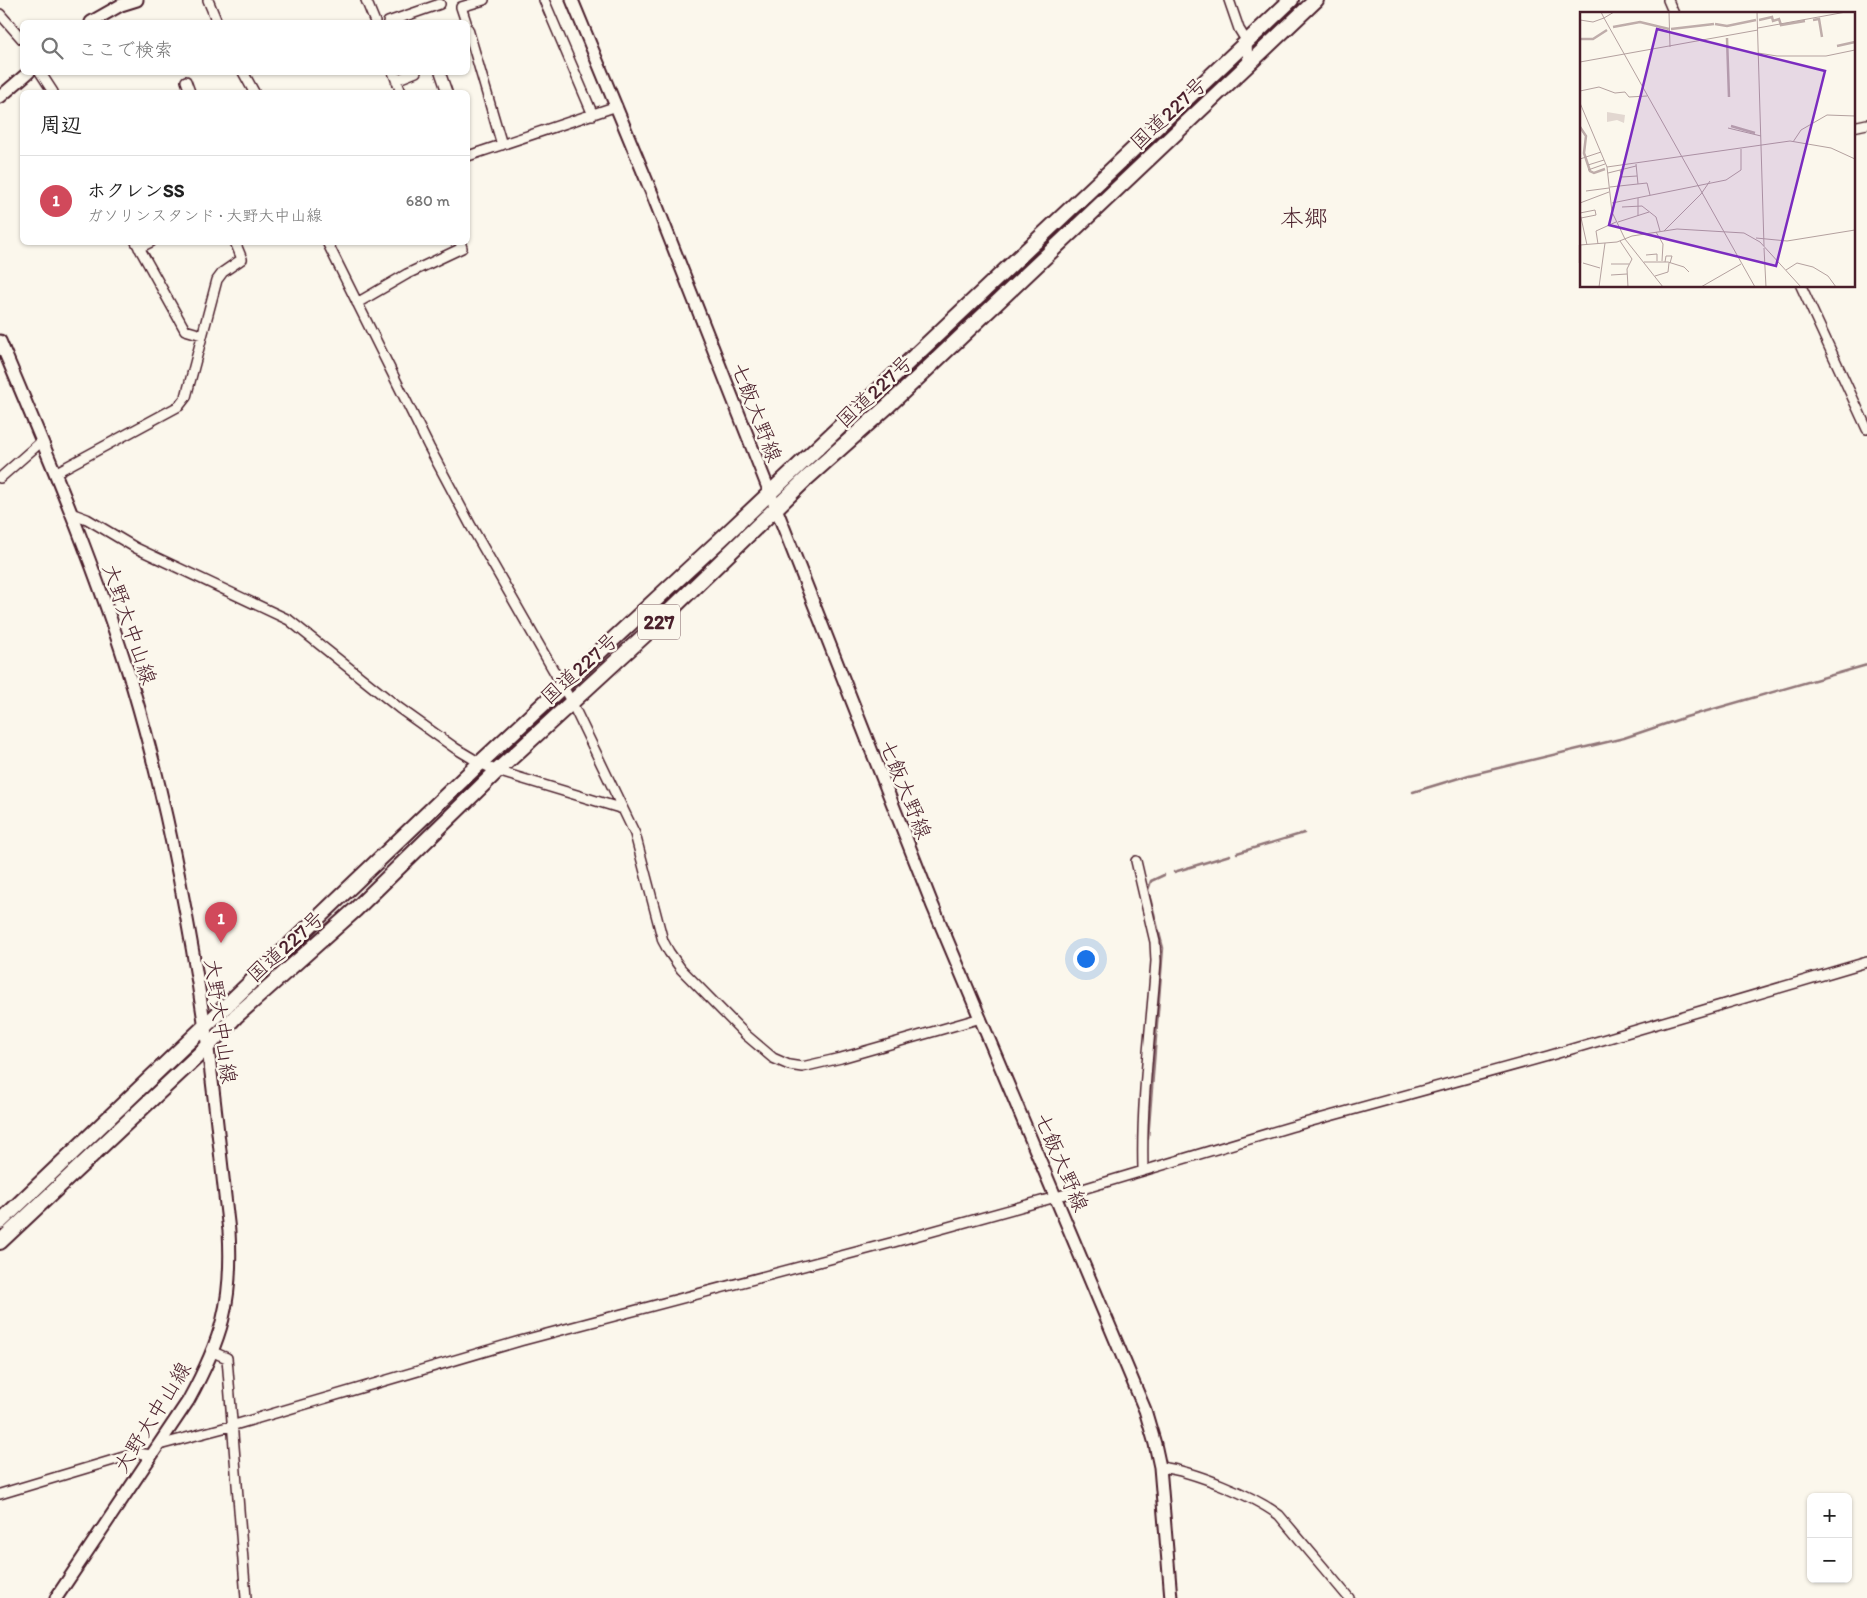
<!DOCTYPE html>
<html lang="ja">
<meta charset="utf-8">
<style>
:root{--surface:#fff;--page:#f2f2f2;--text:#222;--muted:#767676;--line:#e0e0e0;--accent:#d1495b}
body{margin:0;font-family:Itim,"Klee One",sans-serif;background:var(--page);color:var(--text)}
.controls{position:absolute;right:15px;bottom:15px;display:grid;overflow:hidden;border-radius:8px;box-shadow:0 1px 4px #0004}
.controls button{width:45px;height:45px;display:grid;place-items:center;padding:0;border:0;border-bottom:1px solid var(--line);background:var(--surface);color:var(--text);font:25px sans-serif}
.you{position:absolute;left:1085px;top:958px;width:18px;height:18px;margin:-12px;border:4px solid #fff;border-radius:50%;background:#1a73e8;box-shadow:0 0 0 8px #1a73e833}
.badge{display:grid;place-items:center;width:32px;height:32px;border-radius:50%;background:var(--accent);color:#fff;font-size:16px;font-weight:700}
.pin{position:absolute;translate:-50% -41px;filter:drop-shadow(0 1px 2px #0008)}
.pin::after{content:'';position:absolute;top:26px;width:18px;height:15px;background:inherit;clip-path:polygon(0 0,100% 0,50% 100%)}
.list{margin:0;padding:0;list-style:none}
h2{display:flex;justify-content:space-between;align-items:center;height:65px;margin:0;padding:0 20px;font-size:21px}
h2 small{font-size:16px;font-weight:400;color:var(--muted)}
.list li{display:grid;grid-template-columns:32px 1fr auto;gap:15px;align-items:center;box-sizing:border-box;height:90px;padding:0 20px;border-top:1px solid var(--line)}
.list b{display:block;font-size:19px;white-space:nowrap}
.list p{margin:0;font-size:16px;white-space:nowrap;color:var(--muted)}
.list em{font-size:16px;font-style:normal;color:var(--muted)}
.icon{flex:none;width:28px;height:28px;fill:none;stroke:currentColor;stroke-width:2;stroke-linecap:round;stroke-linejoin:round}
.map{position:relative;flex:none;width:1867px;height:1598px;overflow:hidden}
.search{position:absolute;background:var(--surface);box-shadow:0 1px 4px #0004;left:20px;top:20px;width:450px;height:55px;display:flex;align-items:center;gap:12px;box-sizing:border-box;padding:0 18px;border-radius:8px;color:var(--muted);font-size:19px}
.panel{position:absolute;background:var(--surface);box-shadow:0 1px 4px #0004;left:20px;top:90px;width:450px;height:155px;border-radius:8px}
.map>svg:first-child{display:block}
</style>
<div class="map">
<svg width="1867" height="1598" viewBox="0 0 1867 1598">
<rect width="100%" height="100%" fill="#fbf7ec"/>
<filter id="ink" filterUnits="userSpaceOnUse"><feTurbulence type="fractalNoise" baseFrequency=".02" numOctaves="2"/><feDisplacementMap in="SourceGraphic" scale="10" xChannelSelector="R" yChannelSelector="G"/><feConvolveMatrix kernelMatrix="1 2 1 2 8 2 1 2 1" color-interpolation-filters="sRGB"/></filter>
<g filter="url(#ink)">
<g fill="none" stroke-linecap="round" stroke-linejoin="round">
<path stroke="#907477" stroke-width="2.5" d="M1413 792 1469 775 1624 738 1686 717 1867 665
M1237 853 1304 833
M1174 872 1230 855
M1148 1139 1163 948 1148 890 1151 881 1164 875"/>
<defs>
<path id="minor" d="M208 0 217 22
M366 0 375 22
M544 0 593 115
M1229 0 1239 29 1247 42 1248 65
M1668 0 1674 14
M0 14 22 39
M388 22 440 4
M466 22 461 7 484 0
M468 29 502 145
M40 72 53 92
M243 72 254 92
M393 72 401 92
M440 72 447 92
M396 80 416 72
M186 81 190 92
M1853 127 1867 124
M468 156 617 106
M136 242 185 330 202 335
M327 242 429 447 471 526 571 701 635 834 663 941 669 952 681 969 746 1035 773 1058 789 1065 802 1067 841 1058 981 1018
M139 248 151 242
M1801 286 1867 429
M357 303 407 274 462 248 460 242
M55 473 179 406 186 397 217 280 223 272 242 259 235 242
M0 478 42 441
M71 513 87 519 136 548 289 620 399 708 455 748 480 763 497 771 623 809
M1136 861 1155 942 1156 961C1151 1031 1141 1099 1143 1169
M213 1352 227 1358 246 1598
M159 1445 231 1426 520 1341 894 1242 1056 1197 1290 1127 1548 1056 1867 962
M1160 1467C1193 1471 1252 1495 1279 1515L1349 1598
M0 1494 137 1453 152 1455"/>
<path id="major" d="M572 0 653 196 932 904 1145 1410 1155 1444 1160 1467 1171 1598
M91 22 121 5 137 0
M0 97 29 72
M0 341C48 455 97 569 133 688 166 799 188 914 205 1028 215 1096 221 1164 229 1231 233 1302 222 1339 188 1401L56 1598"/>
<path id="highway" d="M0 1222 480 763 719 541 1291 0
M0 1242 208 1046 236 1016 355 910 497 771 647 633 807 478 889 405 1316 0"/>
</defs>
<use href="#minor" stroke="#4a1f2b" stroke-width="12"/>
<use href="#major" stroke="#4a1f2b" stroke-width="15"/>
<use href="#highway" stroke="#4a1f2b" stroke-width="18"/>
<use href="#minor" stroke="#fbf7ec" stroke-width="9"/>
<use href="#major" stroke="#fbf7ec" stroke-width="11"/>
<use href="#highway" stroke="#fbf7ec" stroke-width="14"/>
</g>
</g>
<g text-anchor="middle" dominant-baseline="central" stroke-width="5" stroke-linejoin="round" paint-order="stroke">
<rect fill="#fbf7ec" stroke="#7f6065" stroke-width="1" x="638" y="604.5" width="42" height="35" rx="4"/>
<g font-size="20" font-weight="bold" fill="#4a1f2b">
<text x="659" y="622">227</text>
</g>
<g font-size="21" fill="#4a1f2b" stroke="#fbf7ec">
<text transform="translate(1168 113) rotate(-43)">国道227号</text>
<text transform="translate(874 391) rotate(-43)">国道227号</text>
<text transform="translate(757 412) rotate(69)">七飯大野線</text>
<text transform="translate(130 624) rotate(71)">大野大中山線</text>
<text transform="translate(579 668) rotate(-42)">国道227号</text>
<text transform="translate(906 789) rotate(68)">七飯大野線</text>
<text transform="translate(285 946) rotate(-42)">国道227号</text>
<text transform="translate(221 1021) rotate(82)">大野大中山線</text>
<text transform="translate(1062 1162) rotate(67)">七飯大野線</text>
<text transform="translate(152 1417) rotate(-58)">大野大中山線</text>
</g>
<g font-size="24" fill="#4a1f2b" stroke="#fbf7ec">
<text x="1304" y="217">本郷</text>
</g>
</g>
<g transform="translate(1580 12)">
<rect width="275" height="275" fill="#fbf7ec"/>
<path d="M27 100 45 103 44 111 37 108 27 110Z" fill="#e2d7d0"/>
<path fill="none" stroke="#bfadaa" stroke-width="2.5" d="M179 8 192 5 193 9 199 7 201 13 225 9M233 8 239 7 242 25M135 12 147 14 176 8M33 15 60 10 89 17M91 17 134 12M147 26 149 85M0 27H13L27 18M257 34 275 30M151 114 175 121M0 115 6 124 4 141 10 159 14 161 25 157M0 251V233"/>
<path fill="none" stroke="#b4a19f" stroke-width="1" d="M21 0 24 6 34 0M89 0 90 35M177 0 184 234M0 8 13 10 24 6 175 275M178 16 266 0M178 41 197 44H246L275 38M0 50 178 18M0 79 19 75 35 81 45 80 49 85 67 84M0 91 27 155 32 200 45 227M148 116 181 124M213 130 221 118 247 103 275 104M0 147 21 140M56 152 58 172M8 153 24 148M27 155 210 129 251 136 275 147M8 158 25 152M40 158 42 165 57 164M28 161 56 154M30 175 67 171 70 183M6 179 29 176M58 186V204M0 191 29 180M32 191 146 168 161 158V137M42 195 62 194 76 205 80 219M0 201 15 198 16 203 1 206M0 201 7 233M38 210 69 200M84 219 121 182 130 169M76 220 83 232 82 249M176 226 207 229 275 218M45 227 83 275M40 229 52 247 47 257 48 275M18 232 16 219 36 210M0 233 37 230 52 224 97 217 164 221 180 230 221 275M184 236 186 275M66 243 77 242V249M64 250H88L104 255 109 260M85 250 86 244H92L90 251M3 251 20 256M31 252H49M206 258 217 251 233 255 248 264 256 275M31 263 47 262M75 264 88 260 89 251M19 275 25 231M121 275 161 252"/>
<path fill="#7b2cbf" fill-opacity="0.15" stroke="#7b2cbf" stroke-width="2.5" d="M77 17 245 59 196 254 29 213Z"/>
<rect width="275" height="275" fill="none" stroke="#4a1f2b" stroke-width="2.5"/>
</g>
</svg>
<div class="controls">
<button>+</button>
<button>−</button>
</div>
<div class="you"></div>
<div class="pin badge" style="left:221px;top:943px">1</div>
<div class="search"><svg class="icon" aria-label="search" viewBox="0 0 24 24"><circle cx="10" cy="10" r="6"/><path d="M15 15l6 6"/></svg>ここで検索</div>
<section class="panel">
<h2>周辺<small></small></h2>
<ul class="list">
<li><span class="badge">1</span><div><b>ホクレンSS</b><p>ガソリンスタンド · 大野大中山線</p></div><em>680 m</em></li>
</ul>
</section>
</div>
